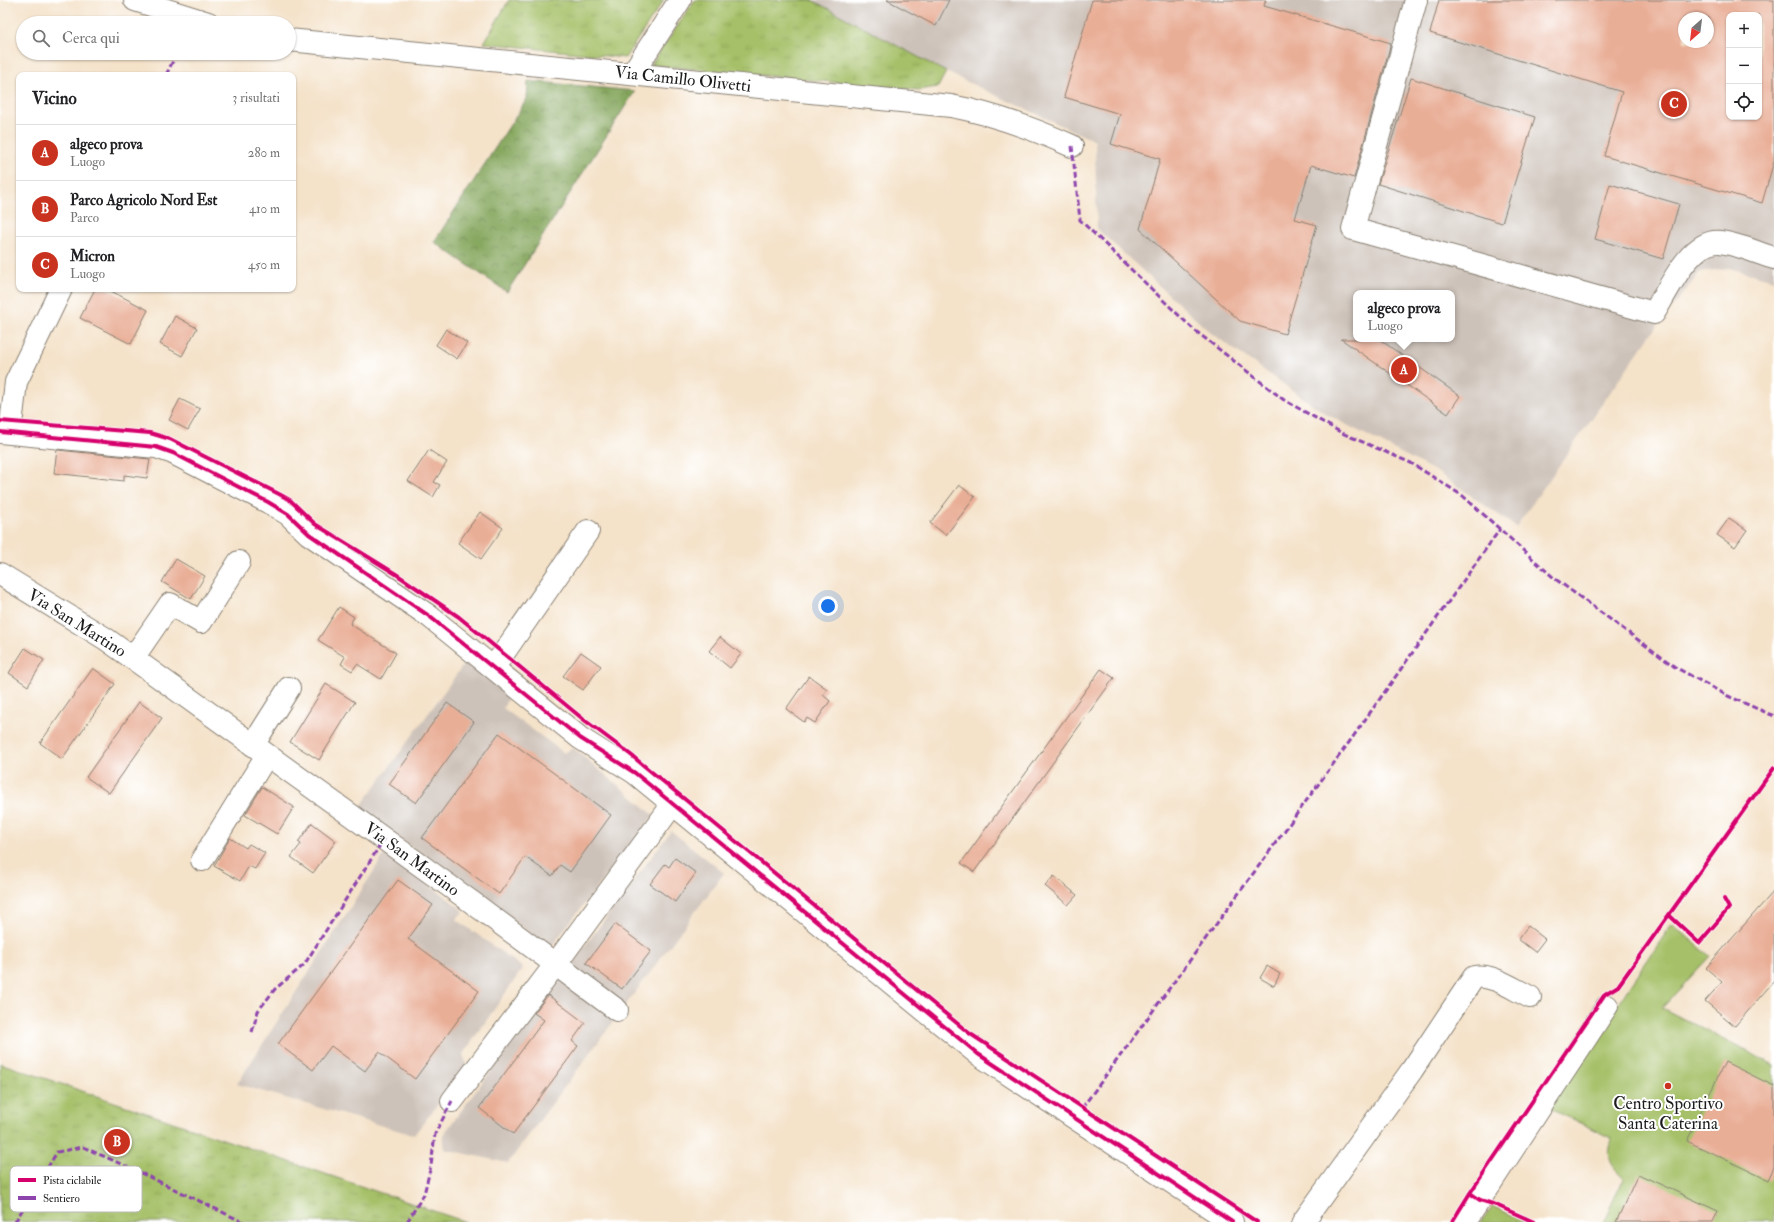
<!DOCTYPE html>
<html lang="it">
<meta charset="utf-8">
<style>
:root{--surface:#fff;--page:#f2f2f2;--text:#202124;--muted:#757577;--line:#e0e0e0;--accent:#c8321e}
body{margin:0;font-family:"IM FELL Double Pica",serif;background:var(--page);color:var(--text)}
.controls{position:absolute;right:12px;top:12px;display:grid;overflow:hidden;border-radius:8px;box-shadow:0 1px 3px #0004}
.controls button{width:36px;height:36px;display:grid;place-items:center;padding:0;border:0;border-bottom:1px solid var(--line);background:var(--surface);color:var(--text);font:20px sans-serif}
.compass{position:absolute;left:1678px;top:12px;width:36px;height:36px;border-radius:50%;background:var(--surface);box-shadow:0 1px 3px #0004;rotate:208deg}
.you{position:absolute;left:828px;top:606px;width:14px;height:14px;margin:-10px;border:3px solid #fff;border-radius:50%;background:#1a73e8;box-shadow:0 0 0 6px #1a73e833}
.badge{display:grid;place-items:center;width:26px;height:26px;border-radius:50%;background:var(--accent);color:#fff;font-size:13px;font-weight:700}
.pin{position:absolute;translate:-50% -50%;border:2px solid #fff;box-shadow:0 1px 4px #0006}
.popup{position:absolute;left:1353px;top:290px;width:102px;height:52px;box-sizing:border-box;display:grid;place-content:center;border-radius:8px;background:var(--surface);filter:drop-shadow(0 1px 3px #0005);font-size:13px;white-space:nowrap;color:var(--muted)}
.popup b{font-size:15px;color:var(--text)}
.popup::after{content:'';position:absolute;left:50%;top:100%;margin-left:-8px;border:8px solid transparent;border-top-color:var(--surface)}
.list{margin:0;padding:0;list-style:none}
h2{display:flex;justify-content:space-between;align-items:center;height:52px;margin:0;padding:0 16px;font-size:17px}
h2 small{font-size:13px;font-weight:400;color:var(--muted)}
.list li{display:grid;grid-template-columns:26px 1fr auto;gap:12px;align-items:center;box-sizing:border-box;height:56px;padding:0 16px;border-top:1px solid var(--line)}
.list b{display:block;font-size:15px;white-space:nowrap}
.list p{margin:0;font-size:13px;white-space:nowrap;color:var(--muted)}
.list em{font-size:13px;font-style:normal;color:var(--muted)}
.icon{flex:none;width:22px;height:22px;fill:none;stroke:currentColor;stroke-width:2;stroke-linecap:round;stroke-linejoin:round}
.map{position:relative;flex:none;width:1774px;height:1222px;overflow:hidden}
.search{position:absolute;background:var(--surface);box-shadow:0 1px 3px #0004;left:16px;top:16px;width:280px;height:44px;display:flex;align-items:center;gap:10px;box-sizing:border-box;padding:0 14px;border-radius:22px;color:var(--muted);font-size:15px}
.panel{position:absolute;background:var(--surface);box-shadow:0 1px 3px #0004;left:16px;top:72px;width:280px;height:220px;border-radius:8px}
.map>svg:first-child{display:block}
</style>
<div class="map">
<svg width="1774" height="1222" viewBox="0 0 1774 1222">
<defs>
<pattern id="grass-tufts" width="24" height="20" patternUnits="userSpaceOnUse"><rect width="24" height="20" fill="#a5c067"/><path d="M3 7l-1-3M5 7V3M7 7l1-3M15 17l-1-3M17 17v-4M19 17l1-3" fill="none" stroke="#8da459"/></pattern>
<pattern id="forest-crowns" width="20" height="18" patternUnits="userSpaceOnUse"><rect width="20" height="18" fill="#84a65c"/><path d="M2 6a3 3 0 1 1 6 0M12 15a3 3 0 1 1 6 0" fill="none" stroke="#6b864b"/></pattern>
</defs>
<rect width="100%" height="100%" fill="#fff"/>
<filter id="ink" filterUnits="userSpaceOnUse"><feTurbulence type="fractalNoise" baseFrequency=".025" numOctaves="2"/><feDisplacementMap in="SourceGraphic" scale="8" xChannelSelector="R" yChannelSelector="G"/><feConvolveMatrix kernelMatrix="1 2 1 2 8 2 1 2 1" color-interpolation-filters="sRGB"/></filter>
<filter id="wash" filterUnits="userSpaceOnUse"><feTurbulence type="fractalNoise" baseFrequency=".012" numOctaves="4" result="noise"/><feDisplacementMap in="SourceGraphic" scale="16" xChannelSelector="R" yChannelSelector="G"/><feGaussianBlur stdDeviation="0.9" result="paint"/><feColorMatrix in="noise" values="0 0 0 0 0 0 0 0 0 0 0 0 0 0 0 0 0 1.4 0 .05"/><feComposite in="paint" operator="in"/></filter>
<g filter="url(#wash)">
<rect width="100%" height="100%" fill="#f4e2c9"/>
<path fill="#cdc2b9" fill-rule="evenodd" d="M812 0H1774V280L1729 268 1700 272 1648 338 1516 527 1437 472 1326 414 1211 333 1097 229 1095 141 946 72ZM1729 15H1759V117H1729ZM1684 18H1708V42H1684ZM1356 293H1452V339H1356Z
M467 660 510 694 503 708 564 753 573 748 654 815 550 948 359 809Z
M671 831 724 873 508 1163 444 1149 443 1135Z
M386 852 464 911 456 919 523 968 463 1054 467 1067 414 1135 237 1084Z"/>
<path fill="url(#grass-tufts)" stroke="#606e42" d="M509 0H664L625 58 484 43Z
M695 0H812L946 72 938 87 918 90 651 65Z
M0 1063 466 1222H0Z"/>
<path fill="url(#forest-crowns)" stroke="#50613c" d="M528 81 635 91 507 292 434 242 527 99Z"/>
<path fill="#a5c067" stroke="#606e42" d="M1672 924 1710 956 1662 1008 1774 1065V1222H1603L1624 1178C1610 1164 1604 1158 1612 1138L1548 1107Z
M1492 1206 1527 1222H1481Z"/>
<g id="blocks">
<path fill="#e9ae96" fill-rule="evenodd" d="M887 0H949L936 26Z
M1092 0H1266L1264 6 1391 43 1354 178 1311 165 1295 219 1317 225 1285 334 1240 321 1140 229 1160 159 1111 144 1120 114 1064 97Z
M1439 0H1774V161L1762 203 1604 156 1622 92 1430 33ZM1729 15H1759V117H1729ZM1684 18H1708V42H1684Z
M1411 78 1535 117 1502 223 1378 184Z
M1610 184 1679 204 1663 259 1595 239Z
M95 289H107L148 310 131 344 80 318Z
M175 316 197 328 182 356 160 344Z
M446 329 467 343 457 359 436 345Z
M1341 339H1379L1460 396 1448 414Z
M180 399 200 409 188 430 169 420Z
M57 450 150 459 147 478 124 475V481L54 473Z
M429 450 447 462 434 482 440 485 433 497 408 481Z
M959 485 975 497 946 535 930 523Z
M480 512 503 528 481 559 458 543Z
M1729 518 1747 530 1735 547 1717 535Z
M176 559 205 576 191 599 162 582Z
M339 607 354 617 350 624 396 653 381 679 357 664 352 671 341 664 345 657 318 640Z
M720 637 741 654 730 668 709 651Z
M25 648 44 660 28 686 9 673Z
M581 652 601 666 583 690 563 676Z
M93 668 115 684 62 759 40 743Z
M1101 669 1114 678 974 872 961 863Z
M809 676 827 689 823 695 830 701 815 723 807 718 804 722 786 709Z
M326 684 355 702 319 760 290 742Z
M139 702 162 718 109 793 86 777Z
M447 703 474 722 416 803 389 784Z
M499 733 611 815 570 872 560 865 552 876 525 857 499 894 422 838Z
M262 787 294 807 277 834 245 815Z
M312 823 336 841 313 873 291 857 301 844 298 842Z
M230 838 246 848 249 844 265 853 255 869 249 866 240 881 214 866Z
M675 858 696 873 675 902 650 884 665 864 669 867Z
M1054 876 1077 895 1068 905 1045 886Z
M398 880 433 905 408 939 479 991 415 1079 379 1052 365 1071 331 1046 313 1070 278 1044Z
M1774 891V981L1735 1026 1705 1001 1722 982 1706 968Z
M615 924 651 951 622 989 586 963Z
M1528 926 1545 939 1535 952 1518 939Z
M1267 966 1280 974 1274 986 1260 978Z
M548 995 585 1023 572 1041 578 1046 513 1134 479 1108 544 1020 534 1013Z
M1725 1062 1774 1086V1167L1768 1180 1687 1141Z
M1638 1174 1718 1211 1713 1222H1616Z"/>
</g>
</g>
<g filter="url(#ink)">
<use href="#blocks" fill-opacity="0" stroke="#887f72" stroke-width="1"/>
<g fill="none" stroke-linecap="round" stroke-linejoin="round">
<defs>
<path id="minor" d="M135 0 208 23
M1416 0 1353 229 1654 313C1668 291 1690 239 1720 242 1738 244 1757 253 1774 258
M289 40 951 106C994 114 1032 128 1072 146
M632 74 680 0
M0 432 156 447 173 453 268 502 288 514 309 534 429 616 580 738 635 773 978 1054 1232 1222
M10 433 16 382 61 289
M0 574 106 639 473 903 617 1010
M133 658 170 604 201 622 239 562
M494 667 588 531
M253 745 289 688
M202 860 267 755
M452 1101 555 965 673 804
M1303 1222 1412 1070 1474 977C1493 974 1513 989 1530 997
M1465 1222 1607 1006"/>
</defs>
<use href="#minor" stroke="#887f72" stroke-width="24"/>
<use href="#minor" stroke="#fff" stroke-width="22"/>
<path stroke="#8e44ad" stroke-width="3" stroke-dasharray="6 3" stroke-linecap="butt" d="M189 23 190 18
M166 75 177 53
M1072 146 1080 220 1193 329 1284 400 1342 433 1411 463 1463 496 1554 578 1675 667 1728 696 1774 716
M252 1032 258 1011 275 989 304 965 384 839
M1082 1108 1350 741 1500 529
M15 1222 57 1152 83 1147 139 1172 243 1222
M407 1222 424 1194 431 1166 435 1134 452 1101"/>
<defs>
<path id="cycleway" d="M0 421 150 433 170 439 279 494 290 500 315 524 396 574 459 617 583 719 631 755 969 1033 1257 1222
M0 432 156 447 173 453 268 502 288 514 309 534 429 616 580 738 635 773 978 1054 1232 1222
M1669 915 1699 943 1729 908 1724 899
M1470 1193 1605 994 1618 986 1774 768
M1452 1222 1470 1193 1480 1200 1496 1205 1534 1222"/>
</defs>
<use href="#cycleway" stroke="#fff" stroke-width="6"/>
<use href="#cycleway" stroke="#d6006c" stroke-width="4"/>
</g>
</g>
<circle fill="#c8321e" stroke="#fff" stroke-width="1.5" cx="1668" cy="1086" r="4"/>
<g text-anchor="middle" dominant-baseline="central" stroke-width="4" stroke-linejoin="round" paint-order="stroke">
<g font-size="17" fill="#1c1c1c" stroke="#fff">
<text transform="translate(683 79) rotate(6)">Via Camillo Olivetti</text>
<text transform="translate(77 623) rotate(32)">Via San Martino</text>
<text transform="translate(412 859) rotate(36)">Via San Martino</text>
</g>
<g font-size="17" fill="#1c1c1c" stroke="#fff">
<text x="1668" y="1103">Centro Sportivo<tspan x="1668" dy="20">Santa Caterina</tspan></text>
</g>
</g>
<rect x="10" y="1166" width="132" height="46" rx="6" fill="#fff" stroke="#bbb" stroke-width="1"/>
<rect x="18" y="1178" width="18" height="4" fill="#d6006c"/>
<rect x="18" y="1196" width="18" height="4" fill="#8e44ad"/>
<g font-size="11" fill="#1c1c1c">
<text x="43" y="1184">Pista ciclabile</text>
<text x="43" y="1202">Sentiero</text>
</g>
</svg>
<div class="controls">
<button>+</button>
<button>−</button>
<button><svg class="icon" aria-label="locate" viewBox="0 0 24 24"><circle cx="12" cy="12" r="6"/><path d="M12 2v4M12 18v4M2 12h4M18 12h4"/></svg></button>
</div>
<svg class="compass" viewBox="-18 -18 36 36"><path d="M0-13l5 13h-10z" fill="#e53935"/><path d="M0 13l5-13h-10z" fill="#757577"/></svg>
<div class="you"></div>
<div class="pin badge" style="left:1404px;top:370px">A</div>
<div class="popup"><b>algeco prova</b>Luogo</div>
<div class="pin badge" style="left:117px;top:1142px">B</div>
<div class="pin badge" style="left:1674px;top:104px">C</div>
<div class="search"><svg class="icon" aria-label="search" viewBox="0 0 24 24"><circle cx="10" cy="10" r="6"/><path d="M15 15l6 6"/></svg>Cerca qui</div>
<section class="panel">
<h2>Vicino<small>3 risultati</small></h2>
<ul class="list">
<li><span class="badge">A</span><div><b>algeco prova</b><p>Luogo</p></div><em>280 m</em></li>
<li><span class="badge">B</span><div><b>Parco Agricolo Nord Est</b><p>Parco</p></div><em>410 m</em></li>
<li><span class="badge">C</span><div><b>Micron</b><p>Luogo</p></div><em>450 m</em></li>
</ul>
</section>
</div>
